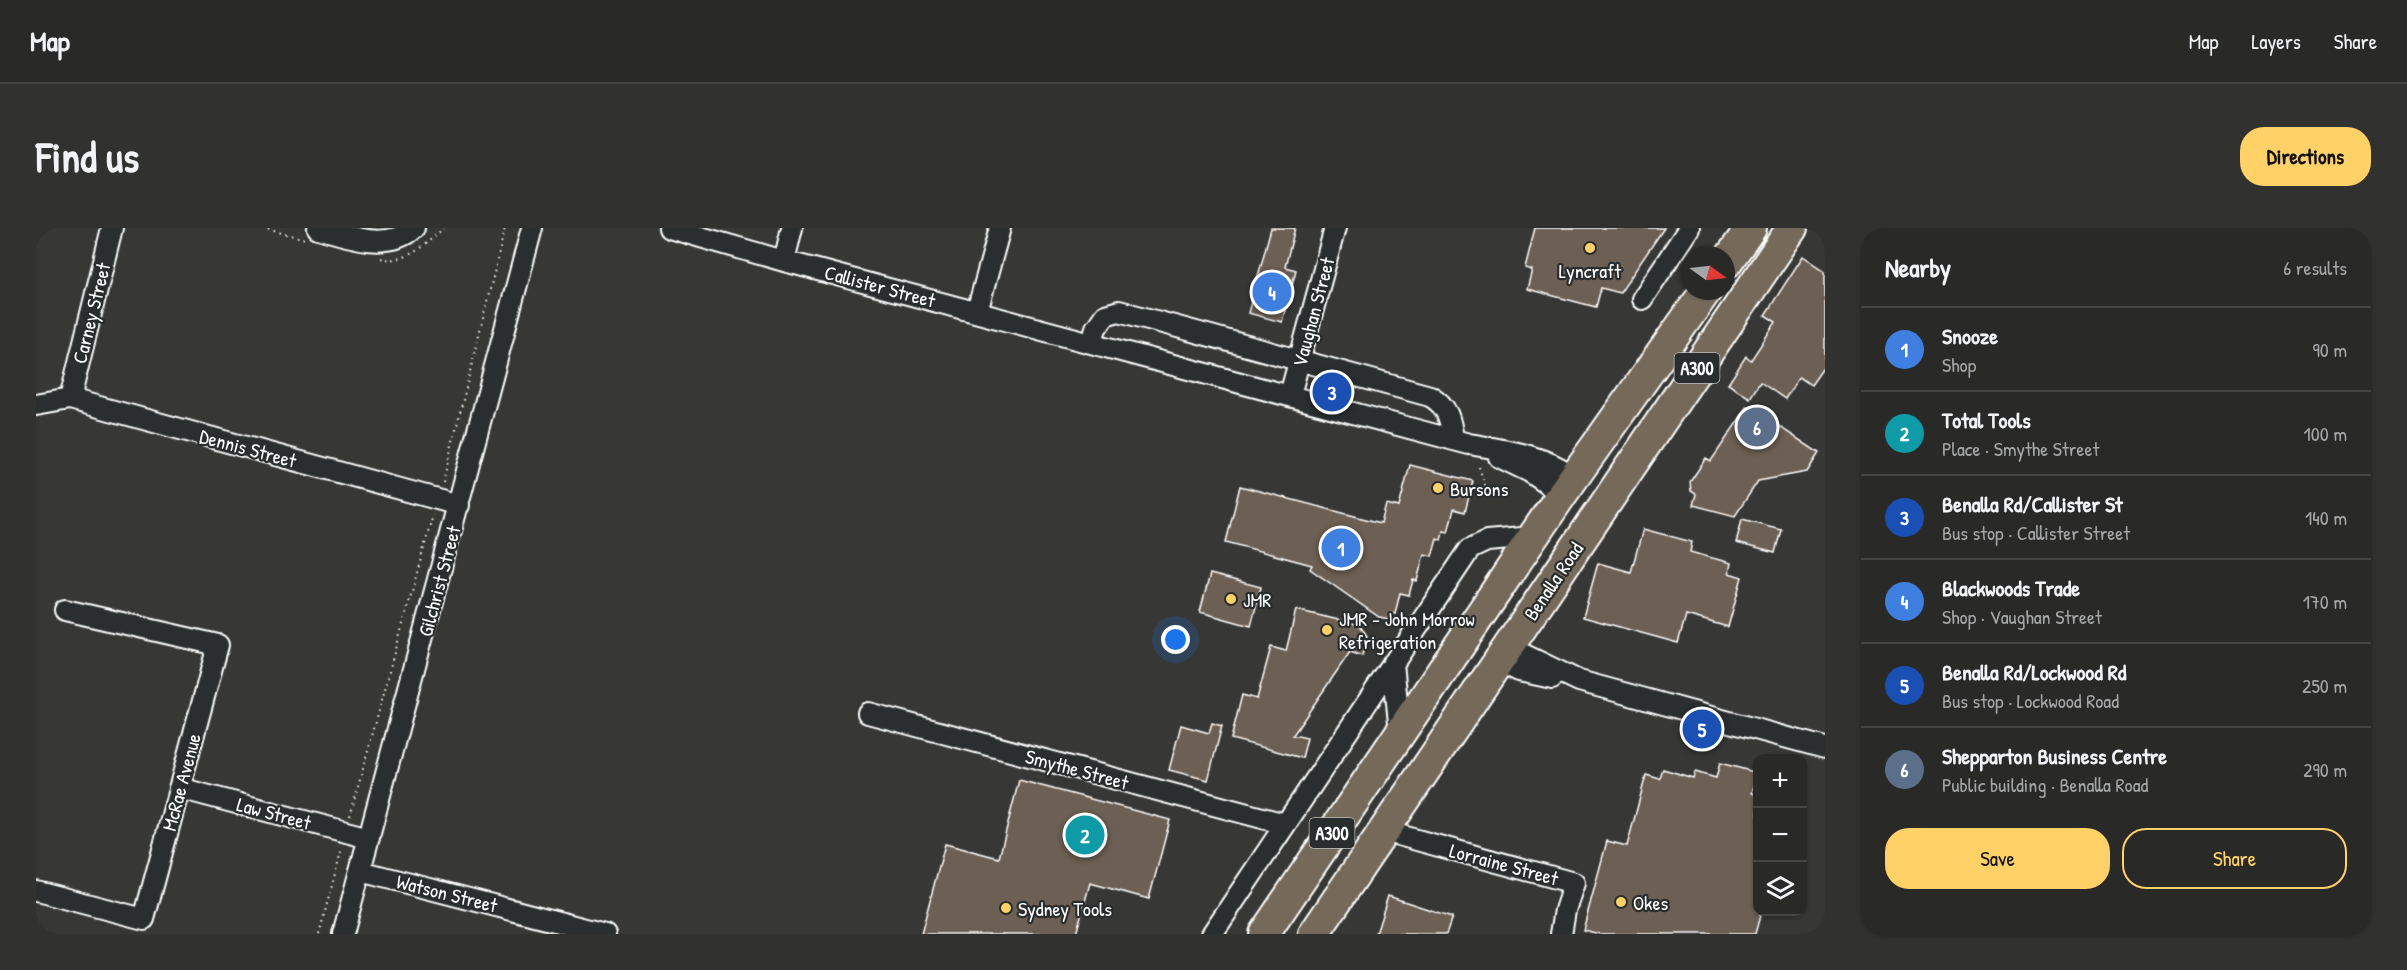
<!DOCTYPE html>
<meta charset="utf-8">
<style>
:root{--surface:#292928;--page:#313130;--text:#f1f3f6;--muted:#a5a6a8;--line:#454545;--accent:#ffd166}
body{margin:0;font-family:"Patrick Hand",sans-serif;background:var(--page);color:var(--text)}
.controls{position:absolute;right:18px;bottom:18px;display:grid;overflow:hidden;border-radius:12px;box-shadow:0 2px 4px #0004}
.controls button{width:54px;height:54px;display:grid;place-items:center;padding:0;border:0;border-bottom:2px solid var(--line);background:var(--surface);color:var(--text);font:30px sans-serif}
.compass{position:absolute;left:1645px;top:18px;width:54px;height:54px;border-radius:50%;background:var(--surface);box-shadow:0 2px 4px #0004;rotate:105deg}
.you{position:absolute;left:1140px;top:412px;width:21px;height:21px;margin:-15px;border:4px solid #fff;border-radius:50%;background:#1a73e8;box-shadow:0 0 0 9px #1a73e833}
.badge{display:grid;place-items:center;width:39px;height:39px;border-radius:50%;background:var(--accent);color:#fff;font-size:20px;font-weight:700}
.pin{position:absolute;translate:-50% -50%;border:3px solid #fff;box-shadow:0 2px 6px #0006}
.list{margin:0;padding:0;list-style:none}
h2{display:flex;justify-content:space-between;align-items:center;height:78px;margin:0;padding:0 24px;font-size:26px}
h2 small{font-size:20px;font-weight:400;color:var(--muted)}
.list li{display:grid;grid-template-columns:39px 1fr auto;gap:18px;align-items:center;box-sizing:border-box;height:84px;padding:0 24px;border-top:2px solid var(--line)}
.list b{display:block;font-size:22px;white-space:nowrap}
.list p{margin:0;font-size:20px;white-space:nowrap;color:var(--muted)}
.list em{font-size:20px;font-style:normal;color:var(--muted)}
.actions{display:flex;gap:12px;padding:18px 24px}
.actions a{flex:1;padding:14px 0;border:2px solid var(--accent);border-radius:24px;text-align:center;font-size:21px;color:var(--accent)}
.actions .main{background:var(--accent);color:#111}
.icon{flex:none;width:33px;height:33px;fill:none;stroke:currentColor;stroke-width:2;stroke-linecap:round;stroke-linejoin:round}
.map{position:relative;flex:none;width:1789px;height:706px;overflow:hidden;border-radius:24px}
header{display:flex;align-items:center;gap:36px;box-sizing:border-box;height:84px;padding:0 30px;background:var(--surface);border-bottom:2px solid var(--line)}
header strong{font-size:28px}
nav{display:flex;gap:33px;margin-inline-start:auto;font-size:21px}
.intro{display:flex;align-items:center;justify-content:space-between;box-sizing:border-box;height:144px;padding:0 36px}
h1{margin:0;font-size:42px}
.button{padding:15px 27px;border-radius:24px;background:var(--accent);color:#111;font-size:21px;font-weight:700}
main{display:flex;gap:36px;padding:0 36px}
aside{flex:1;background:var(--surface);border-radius:24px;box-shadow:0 2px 4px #0004}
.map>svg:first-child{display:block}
</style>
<header>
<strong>Map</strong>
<nav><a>Map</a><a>Layers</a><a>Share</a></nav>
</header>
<div class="intro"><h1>Find us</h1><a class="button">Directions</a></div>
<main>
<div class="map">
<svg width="1789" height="706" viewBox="0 0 1789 706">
<rect width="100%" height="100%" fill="#373735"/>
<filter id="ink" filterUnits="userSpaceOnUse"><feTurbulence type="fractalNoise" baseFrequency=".0167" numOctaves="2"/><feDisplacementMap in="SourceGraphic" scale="12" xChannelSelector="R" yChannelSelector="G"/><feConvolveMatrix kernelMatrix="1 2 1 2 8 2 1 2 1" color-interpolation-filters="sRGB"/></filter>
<g filter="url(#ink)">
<path fill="#6c5f52" stroke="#fff" stroke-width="1.5" d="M1235 0H1259L1249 39 1260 42 1246 94 1212 85Z
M1499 0H1628L1584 65 1565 60 1560 79 1491 61 1496 42 1489 40Z
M1767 28 1789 43V137L1775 157 1763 149 1749 171 1724 154 1714 170 1692 156 1710 128 1715 132 1740 94 1729 87Z
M1712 178 1783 225 1771 244 1722 253 1699 288 1657 277 1660 266 1655 263 1654 254 1670 230 1675 233Z
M1374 237 1437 253 1429 284 1418 281 1412 304 1407 303 1405 312 1401 310 1396 328 1388 326 1381 353 1377 352 1373 367 1364 365 1359 386 1355 385 1353 391 1343 389 1274 341 1276 337 1190 314 1204 258 1345 295 1350 276 1363 279Z
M1706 291 1745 301 1739 325 1700 315Z
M1607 301 1656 314 1654 324 1695 335 1693 345 1706 349 1692 399 1650 387 1642 415 1547 389 1562 335 1595 344Z
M1174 346 1225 359 1215 398 1164 384Z
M1260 382 1324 397 1331 408 1326 428 1314 424 1257 507 1271 510 1266 530 1195 511 1206 467 1221 471 1235 419 1250 423Z
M1176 495 1186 498 1172 552 1133 542 1145 497 1173 505Z
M1684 535 1722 545 1716 565 1722 567V684H1725L1719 706H1564L1547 702 1571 613 1591 618 1610 547 1624 551 1627 541 1657 550 1659 544 1680 550Z
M983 552 1134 592 1113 671 1054 655 1040 706H885L909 616 963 630Z
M1352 668 1416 689 1410 706H1340Z"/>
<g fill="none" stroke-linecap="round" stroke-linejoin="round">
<defs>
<path id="minor" d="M282 0C312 8 352 24 378 0
M633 0 748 33 1433 216C1469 222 1508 227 1538 249
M748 33 756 0
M1606 71 1653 0
M941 84 964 0
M1056 114 1060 100 1069 87 1083 83 1394 168C1412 178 1415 193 1417 212
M1254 167 1299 0
M34 171 76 0
M0 177 34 171 423 277
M1463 229 1494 244 1526 266
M1472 419 1543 453 1789 520
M1463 433 1483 443 1516 450
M1357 435 1364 504
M832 485 1249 596
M143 560 333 610
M1348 603 1538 655 1529 682 1525 706
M324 643 569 706
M0 663 108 691 182 417 29 382
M307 706 496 0
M1176 706 1434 321 1451 313 1497 309"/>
<path id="highway" d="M1690 35 1715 0
M1228 706 1526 266 1670 63
M1278 706 1756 0"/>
</defs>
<use href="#minor" stroke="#fff" stroke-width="24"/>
<use href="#highway" stroke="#fff" stroke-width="34"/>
<path stroke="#fff" stroke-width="2" stroke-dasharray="1.5 4.5" stroke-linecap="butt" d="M226 0 270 11
M345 30C371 37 390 15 408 0
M1443 239 1450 260
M407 254 469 0
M314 588 397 287
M283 706 306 620"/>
<use href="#minor" stroke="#2a2d2e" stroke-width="20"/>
<use href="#highway" stroke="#746a5a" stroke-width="30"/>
</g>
</g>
<g fill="#ffd166" stroke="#2a2d2e" stroke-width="2">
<circle cx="1554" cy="20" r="6"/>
<circle cx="1402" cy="260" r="6"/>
<circle cx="1195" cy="371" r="6"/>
<circle cx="1291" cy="402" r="6"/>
<circle cx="1585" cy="674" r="6"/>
<circle cx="970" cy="680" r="6"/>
</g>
<g text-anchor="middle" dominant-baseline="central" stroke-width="4.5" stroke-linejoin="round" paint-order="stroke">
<g fill="#2a2d2e" stroke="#bfc0c0" stroke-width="1.5">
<rect x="1638.5" y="125" width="45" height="30" rx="4.5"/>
<rect x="1273.5" y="590" width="45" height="30" rx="4.5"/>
</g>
<g font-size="18" font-weight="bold" fill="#fff">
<text x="1661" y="140">A300</text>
<text x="1296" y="605">A300</text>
</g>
<g font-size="20" fill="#fff" stroke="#2a2d2e" text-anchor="start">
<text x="1554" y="42" text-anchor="middle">Lyncraft</text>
<text x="1414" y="260">Bursons</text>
<text x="1207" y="371">JMR</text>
<text x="1303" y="390">JMR - John Morrow<tspan x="1303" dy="23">Refrigeration</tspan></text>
<text x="1597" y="674">Okes</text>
<text x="982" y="680">Sydney Tools</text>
</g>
<g font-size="20" fill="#fff" stroke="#2a2d2e">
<text transform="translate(844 58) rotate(15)">Callister Street</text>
<text transform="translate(1277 84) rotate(-75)">Vaughan Street</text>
<text transform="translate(55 85) rotate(-76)">Carney Street</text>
<text transform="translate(212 220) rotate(15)">Dennis Street</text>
<text transform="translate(403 353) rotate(-75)">Gilchrist Street</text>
<text transform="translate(1517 353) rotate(-56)">Benalla Road</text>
<text transform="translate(1041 541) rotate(15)">Smythe Street</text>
<text transform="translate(145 554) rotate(-75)">McRae Avenue</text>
<text transform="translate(238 585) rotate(15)">Law Street</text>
<text transform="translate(1468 636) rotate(15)">Lorraine Street</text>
<text transform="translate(411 665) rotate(14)">Watson Street</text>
</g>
</g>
</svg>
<div class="controls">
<button>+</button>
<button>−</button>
<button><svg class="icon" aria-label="layers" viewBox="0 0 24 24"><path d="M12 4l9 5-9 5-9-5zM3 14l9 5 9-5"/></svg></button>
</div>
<svg class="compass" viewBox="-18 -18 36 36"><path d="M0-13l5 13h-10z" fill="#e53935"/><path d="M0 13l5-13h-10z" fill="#a5a6a8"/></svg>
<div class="you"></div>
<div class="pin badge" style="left:1305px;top:320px;background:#3f7fe0">1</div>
<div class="pin badge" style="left:1049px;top:607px;background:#0f9aa8">2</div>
<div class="pin badge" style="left:1296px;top:164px;background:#1a4fb4">3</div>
<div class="pin badge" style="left:1236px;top:64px;background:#3f7fe0">4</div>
<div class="pin badge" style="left:1666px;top:501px;background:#1a4fb4">5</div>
<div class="pin badge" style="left:1721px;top:199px;background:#5c6f8a">6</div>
</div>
<aside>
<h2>Nearby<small>6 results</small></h2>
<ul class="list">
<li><span class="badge" style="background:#3f7fe0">1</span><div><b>Snooze</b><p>Shop</p></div><em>90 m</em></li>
<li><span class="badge" style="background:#0f9aa8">2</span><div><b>Total Tools</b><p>Place · Smythe Street</p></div><em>100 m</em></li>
<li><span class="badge" style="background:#1a4fb4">3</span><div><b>Benalla Rd/Callister St</b><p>Bus stop · Callister Street</p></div><em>140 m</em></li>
<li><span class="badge" style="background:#3f7fe0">4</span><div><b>Blackwoods Trade</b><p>Shop · Vaughan Street</p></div><em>170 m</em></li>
<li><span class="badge" style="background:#1a4fb4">5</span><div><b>Benalla Rd/Lockwood Rd</b><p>Bus stop · Lockwood Road</p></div><em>250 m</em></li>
<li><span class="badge" style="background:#5c6f8a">6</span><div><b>Shepparton Business Centre</b><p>Public building · Benalla Road</p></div><em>290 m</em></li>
</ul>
<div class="actions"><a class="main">Save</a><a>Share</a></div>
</aside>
</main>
